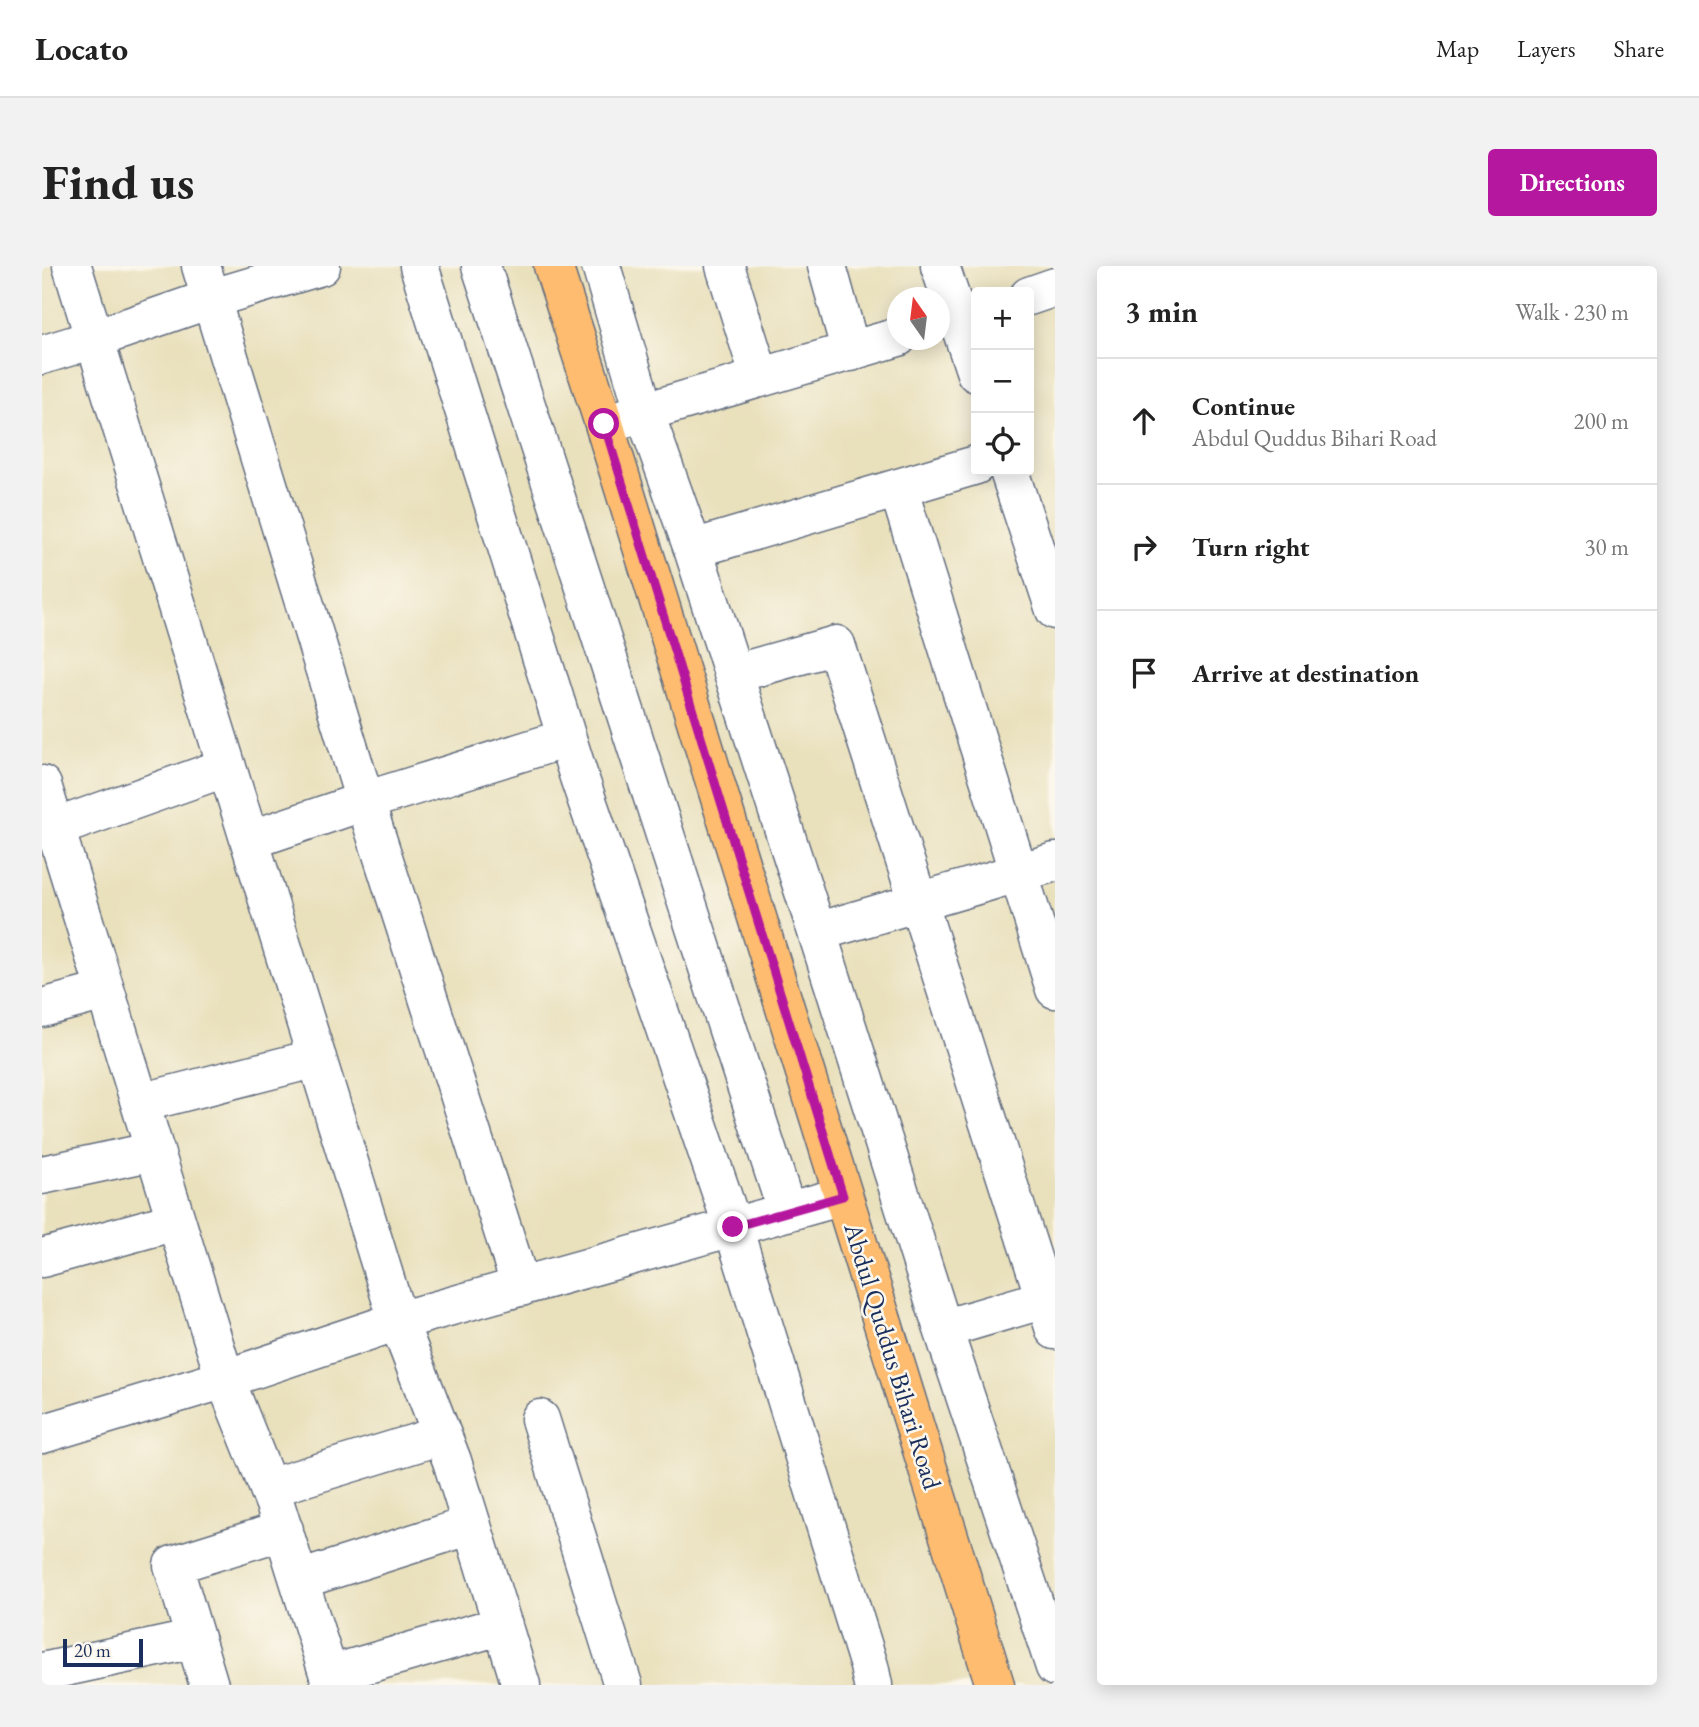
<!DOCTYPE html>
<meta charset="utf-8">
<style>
:root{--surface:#fff;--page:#f2f2f2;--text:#222;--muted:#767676;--line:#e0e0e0;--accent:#b5179e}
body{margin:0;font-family:"EB Garamond",serif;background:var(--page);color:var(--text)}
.controls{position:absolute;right:21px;top:21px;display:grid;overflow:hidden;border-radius:7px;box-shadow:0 4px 18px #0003}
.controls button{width:63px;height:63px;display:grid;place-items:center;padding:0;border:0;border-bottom:2px solid var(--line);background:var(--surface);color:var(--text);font:35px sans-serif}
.compass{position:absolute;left:845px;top:21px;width:63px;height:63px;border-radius:50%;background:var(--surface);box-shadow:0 4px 18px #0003;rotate:346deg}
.scale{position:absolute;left:21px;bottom:18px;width:80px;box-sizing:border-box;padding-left:7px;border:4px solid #1b2f5e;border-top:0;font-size:19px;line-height:24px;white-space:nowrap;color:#1b2f5e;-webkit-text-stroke:5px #fbf7ec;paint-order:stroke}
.stop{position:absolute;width:21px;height:21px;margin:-16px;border:5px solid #b5179e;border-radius:50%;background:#fff}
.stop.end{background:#b5179e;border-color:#fff;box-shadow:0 2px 7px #0008}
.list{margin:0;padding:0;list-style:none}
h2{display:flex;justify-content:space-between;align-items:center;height:91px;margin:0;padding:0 28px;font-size:30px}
h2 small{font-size:23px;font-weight:400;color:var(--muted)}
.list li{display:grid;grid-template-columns:46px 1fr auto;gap:21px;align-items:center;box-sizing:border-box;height:126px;padding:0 28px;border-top:2px solid var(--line)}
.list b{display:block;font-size:26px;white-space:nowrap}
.list p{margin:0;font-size:23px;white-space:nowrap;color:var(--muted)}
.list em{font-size:23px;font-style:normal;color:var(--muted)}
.icon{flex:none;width:38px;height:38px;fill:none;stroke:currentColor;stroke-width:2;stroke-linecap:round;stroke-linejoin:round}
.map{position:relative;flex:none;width:1013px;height:1419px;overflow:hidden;border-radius:7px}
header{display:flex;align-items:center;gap:42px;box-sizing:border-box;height:98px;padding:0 35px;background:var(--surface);border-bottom:2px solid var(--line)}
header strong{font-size:33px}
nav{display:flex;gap:38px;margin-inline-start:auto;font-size:24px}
.intro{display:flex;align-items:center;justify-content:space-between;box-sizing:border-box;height:168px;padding:0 42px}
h1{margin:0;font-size:49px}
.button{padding:18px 32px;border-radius:7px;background:var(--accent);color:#fff;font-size:24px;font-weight:700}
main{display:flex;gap:42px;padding:0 42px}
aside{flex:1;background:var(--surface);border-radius:7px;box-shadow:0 4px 18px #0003}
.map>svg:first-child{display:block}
</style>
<header>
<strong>Locato</strong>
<nav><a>Map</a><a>Layers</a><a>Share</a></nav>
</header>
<div class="intro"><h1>Find us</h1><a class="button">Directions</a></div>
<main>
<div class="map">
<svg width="1013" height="1419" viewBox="0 0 1013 1419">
<rect width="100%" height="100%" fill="#fbf7ec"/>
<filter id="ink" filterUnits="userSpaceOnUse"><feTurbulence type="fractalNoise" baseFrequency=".0143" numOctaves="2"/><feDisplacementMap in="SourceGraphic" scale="14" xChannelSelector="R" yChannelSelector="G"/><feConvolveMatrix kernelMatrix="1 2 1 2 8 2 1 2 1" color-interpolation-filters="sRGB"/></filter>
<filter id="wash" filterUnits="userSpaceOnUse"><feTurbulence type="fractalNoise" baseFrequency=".00686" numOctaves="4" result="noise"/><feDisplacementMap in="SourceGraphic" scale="28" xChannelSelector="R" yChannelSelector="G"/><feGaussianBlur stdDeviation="1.57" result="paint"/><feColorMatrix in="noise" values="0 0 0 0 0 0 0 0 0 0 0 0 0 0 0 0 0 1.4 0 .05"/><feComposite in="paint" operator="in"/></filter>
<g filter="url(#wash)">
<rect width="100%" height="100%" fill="#e9e0bc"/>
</g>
<g filter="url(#ink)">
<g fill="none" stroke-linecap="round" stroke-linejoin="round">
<defs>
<path id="minor" d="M30 0 356 1055 410 1195 479 1419
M159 0 323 535 479 1021
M377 0 537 511 691 961 827 1400 831 1419
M439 0 745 946
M559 0 602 145 651 283 775 666 901 1063 1013 1401
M683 0 718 112
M785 0 809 86
M898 0 934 107
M987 30 1013 21
M0 89 52 73 168 33 279 0
M579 153 856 71
M967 205 1013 344
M856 222 1013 723
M651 283 934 199
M691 408 794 379 1013 1064
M0 519 183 1113 233 1238 290 1419
M13 562 185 501
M208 574 323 535 525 472
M775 666 1013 596
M0 742 63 725
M98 837 275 792
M0 909 113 885
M0 992 134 955
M901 1063 1013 1030
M498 1153 581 1419
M0 1168 183 1113 356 1055 801 930
M227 1222 400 1169
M257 1314 430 1259
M0 1406 153 1373
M287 1409 461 1359
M167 1419 131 1299 242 1264"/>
<path id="major" d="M511 0 562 158 953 1419"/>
</defs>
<use href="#minor" stroke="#636d7f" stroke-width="41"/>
<use href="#major" stroke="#636d7f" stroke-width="41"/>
<use href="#minor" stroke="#fff" stroke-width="38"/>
<use href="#major" stroke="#fdbc70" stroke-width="38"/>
</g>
</g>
<g fill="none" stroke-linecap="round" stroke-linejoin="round" filter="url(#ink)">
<path stroke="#b5179e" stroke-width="9" d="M562 158 801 930 691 961"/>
</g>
<g text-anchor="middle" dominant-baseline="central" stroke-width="5" stroke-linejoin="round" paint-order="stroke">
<g font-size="26" fill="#1b2f5e" stroke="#fbf7ec">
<text transform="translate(851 1090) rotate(73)">Abdul Quddus Bihari Road</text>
</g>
</g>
</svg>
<div class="controls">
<button>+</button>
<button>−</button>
<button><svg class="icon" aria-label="locate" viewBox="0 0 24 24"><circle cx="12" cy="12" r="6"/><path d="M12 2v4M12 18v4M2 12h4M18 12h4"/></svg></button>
</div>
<svg class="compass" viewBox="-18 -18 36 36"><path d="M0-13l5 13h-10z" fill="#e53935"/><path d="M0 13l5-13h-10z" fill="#767676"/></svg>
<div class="scale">20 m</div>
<div class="stop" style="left:562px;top:158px"></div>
<div class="stop end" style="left:691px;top:961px"></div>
</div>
<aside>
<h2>3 min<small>Walk · 230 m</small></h2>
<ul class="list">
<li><svg class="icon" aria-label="ahead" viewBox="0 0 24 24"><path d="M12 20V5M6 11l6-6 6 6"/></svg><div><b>Continue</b><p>Abdul Quddus Bihari Road</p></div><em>200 m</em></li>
<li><svg class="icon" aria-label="right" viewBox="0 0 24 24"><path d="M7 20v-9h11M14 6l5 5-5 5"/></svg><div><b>Turn right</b></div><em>30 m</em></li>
<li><svg class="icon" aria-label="arrive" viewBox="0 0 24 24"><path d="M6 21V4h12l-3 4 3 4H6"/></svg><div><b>Arrive at destination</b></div></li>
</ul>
</aside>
</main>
